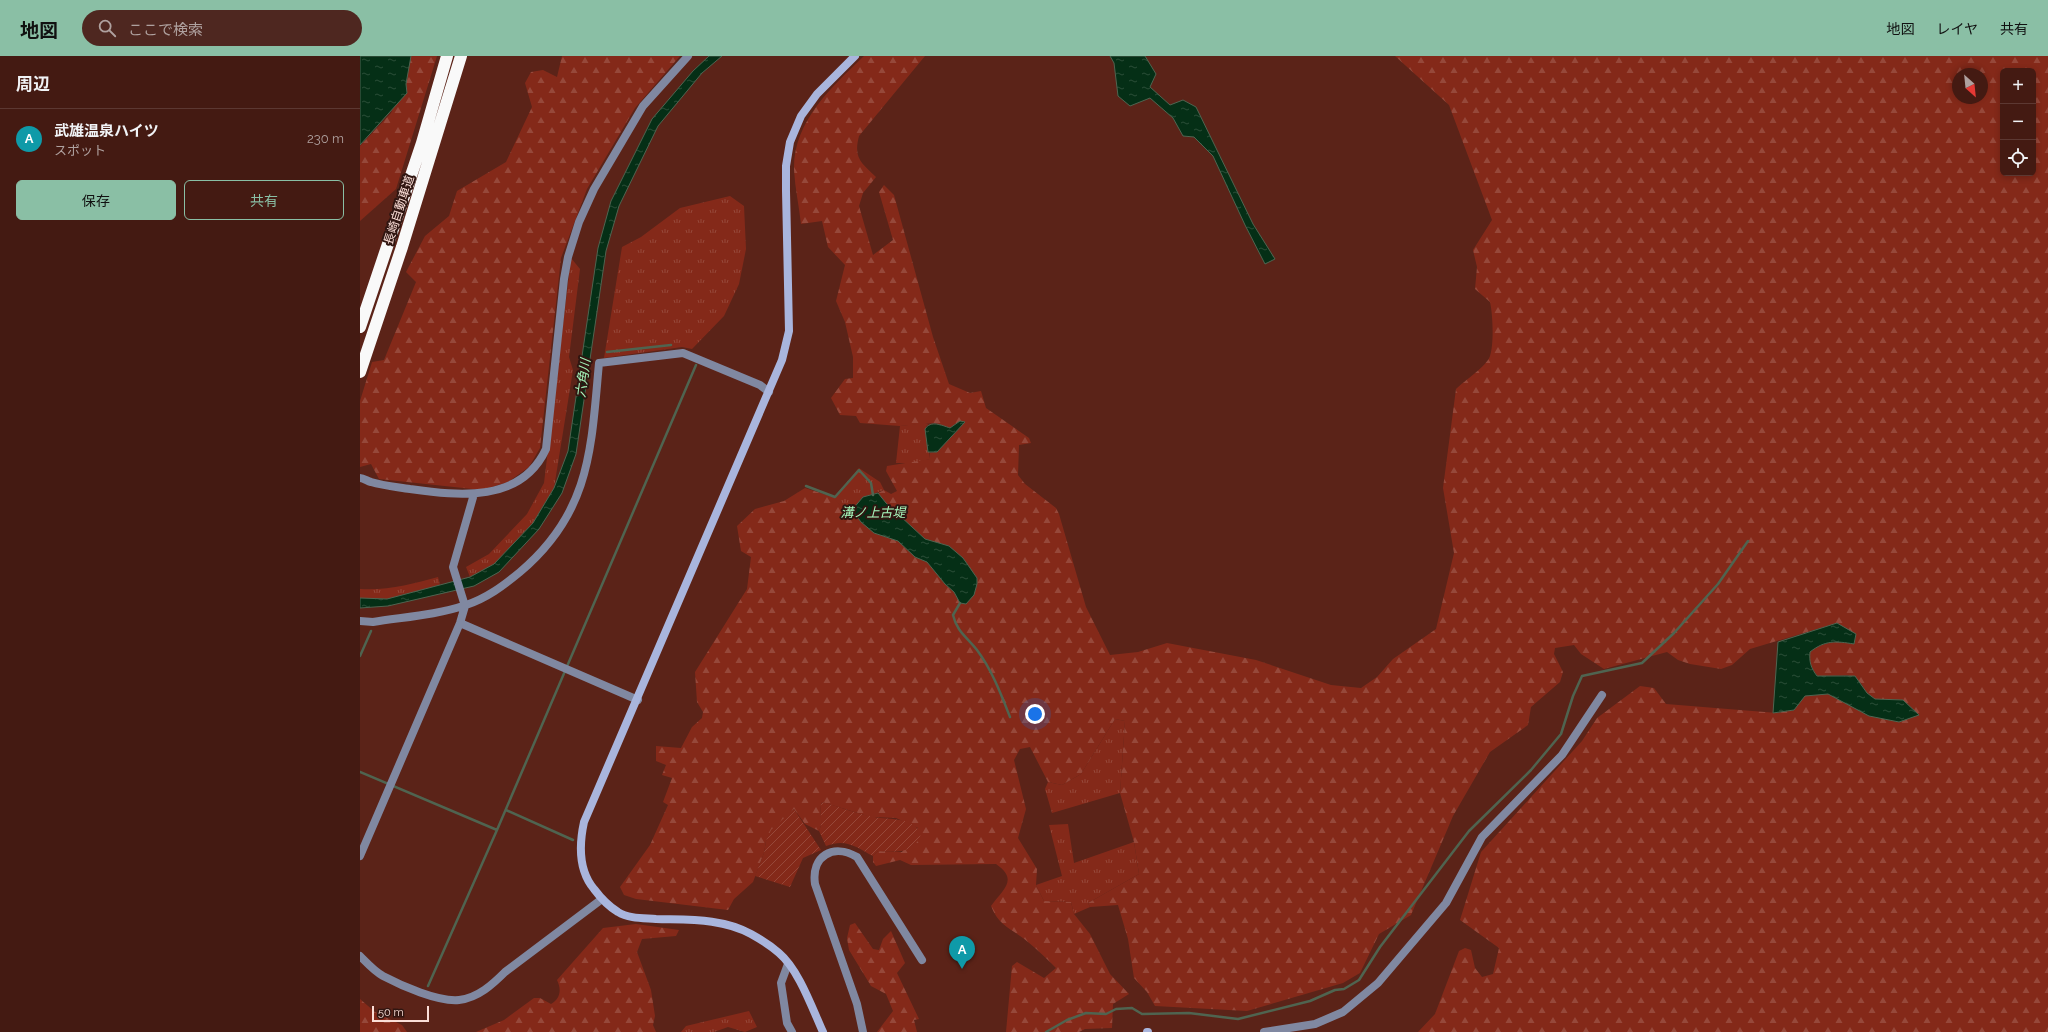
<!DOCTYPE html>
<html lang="ja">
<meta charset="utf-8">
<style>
:root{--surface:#441a12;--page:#4e2720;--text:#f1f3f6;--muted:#afa19f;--line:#5c3832;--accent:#8abfa5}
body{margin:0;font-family:Raleway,"Noto Sans JP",sans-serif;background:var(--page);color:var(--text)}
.controls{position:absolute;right:12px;top:12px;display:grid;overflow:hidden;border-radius:6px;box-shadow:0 2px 6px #0003}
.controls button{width:36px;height:36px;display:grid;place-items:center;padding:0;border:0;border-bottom:1px solid var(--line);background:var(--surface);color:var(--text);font:20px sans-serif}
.compass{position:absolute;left:1592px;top:12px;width:36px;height:36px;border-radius:50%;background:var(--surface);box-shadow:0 2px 6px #0003;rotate:153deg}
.scale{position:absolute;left:12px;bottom:10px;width:57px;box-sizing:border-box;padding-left:4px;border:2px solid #fbded7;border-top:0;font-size:11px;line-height:14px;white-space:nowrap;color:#fbded7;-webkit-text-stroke:3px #301611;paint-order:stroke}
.you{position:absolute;left:675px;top:658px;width:14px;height:14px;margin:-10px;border:3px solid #fff;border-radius:50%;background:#1a73e8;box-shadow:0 0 0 6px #1a73e833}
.badge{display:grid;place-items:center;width:26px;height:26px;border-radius:50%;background:var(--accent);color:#fff;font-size:13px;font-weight:700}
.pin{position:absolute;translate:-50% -33px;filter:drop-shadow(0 1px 2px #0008)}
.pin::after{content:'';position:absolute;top:21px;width:14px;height:12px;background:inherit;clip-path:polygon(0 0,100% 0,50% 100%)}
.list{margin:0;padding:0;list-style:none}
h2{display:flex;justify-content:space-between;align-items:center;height:52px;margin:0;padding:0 16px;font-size:17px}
h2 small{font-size:13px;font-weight:400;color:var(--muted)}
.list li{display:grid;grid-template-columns:26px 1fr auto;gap:12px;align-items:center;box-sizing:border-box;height:60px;padding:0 16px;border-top:1px solid var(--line)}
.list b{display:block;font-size:15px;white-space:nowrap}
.list p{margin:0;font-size:13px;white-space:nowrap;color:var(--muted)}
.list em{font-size:13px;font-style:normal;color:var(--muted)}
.actions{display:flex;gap:8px;padding:12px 16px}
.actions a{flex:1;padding:9px 0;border:1px solid var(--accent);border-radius:6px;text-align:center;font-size:14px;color:var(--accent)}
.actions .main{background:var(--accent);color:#111}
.icon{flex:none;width:22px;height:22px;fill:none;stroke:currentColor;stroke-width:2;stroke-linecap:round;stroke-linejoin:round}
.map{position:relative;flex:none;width:1688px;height:976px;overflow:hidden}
header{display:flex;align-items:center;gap:24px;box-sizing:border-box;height:56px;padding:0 20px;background:var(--accent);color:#111}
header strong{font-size:19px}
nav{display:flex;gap:22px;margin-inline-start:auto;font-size:14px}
.search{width:280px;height:36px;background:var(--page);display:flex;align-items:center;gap:10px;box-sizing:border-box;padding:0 14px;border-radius:22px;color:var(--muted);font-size:15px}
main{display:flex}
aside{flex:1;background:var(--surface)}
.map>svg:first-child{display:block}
</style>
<header>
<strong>地図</strong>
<div class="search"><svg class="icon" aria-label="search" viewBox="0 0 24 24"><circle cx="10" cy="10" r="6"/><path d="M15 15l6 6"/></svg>ここで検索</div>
<nav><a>地図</a><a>レイヤ</a><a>共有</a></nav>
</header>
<main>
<aside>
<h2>周辺<small></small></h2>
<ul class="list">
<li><span class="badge" style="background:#0f9aa8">A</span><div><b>武雄温泉ハイツ</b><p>スポット</p></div><em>230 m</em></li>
</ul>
<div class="actions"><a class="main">保存</a><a>共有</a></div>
</aside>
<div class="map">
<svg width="1688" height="976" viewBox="0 0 1688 976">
<defs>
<pattern id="grass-tufts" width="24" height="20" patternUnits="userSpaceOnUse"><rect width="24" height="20" fill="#842919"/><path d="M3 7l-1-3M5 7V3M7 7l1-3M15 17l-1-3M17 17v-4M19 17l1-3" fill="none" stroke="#96483a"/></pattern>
<pattern id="forest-firs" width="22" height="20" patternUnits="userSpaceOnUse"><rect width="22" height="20" fill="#842919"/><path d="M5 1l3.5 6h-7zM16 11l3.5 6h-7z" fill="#96483a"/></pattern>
<pattern id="garden-furrows" width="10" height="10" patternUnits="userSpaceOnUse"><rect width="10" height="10" fill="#842919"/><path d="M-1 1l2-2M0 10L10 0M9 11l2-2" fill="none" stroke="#96483a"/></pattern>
<pattern id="water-ripples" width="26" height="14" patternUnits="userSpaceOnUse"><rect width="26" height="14" fill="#052f16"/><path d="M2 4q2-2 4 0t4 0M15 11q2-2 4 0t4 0" fill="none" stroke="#2a4d37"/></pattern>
</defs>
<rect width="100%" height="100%" fill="#5b2318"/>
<path fill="url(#grass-tufts)" d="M370 140 384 150 386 193 379 228 364 260 332 293 322 291 244 302 262 191 281 181 320 152Z
M211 202 220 213 209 301 213 314 194 432 173 467 134 508 110 521 106 511 129 498 167 458 184 427Z
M565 367 569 369 566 370 570 403 554 407H536L540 370Z
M499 412 520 426 524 434 503 441 492 454H484L473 442Z
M78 521 80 529 27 543 0 542V533C26 535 53 528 78 521Z
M755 663 765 665 760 737 692 757 685 733 688 726 702 729 721 718Z
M708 768 714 807 774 786 779 818 728 847 730 851 714 858 711 846 684 845 676 829 702 820 689 769Z
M389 955 397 971 385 976 368 971 354 976H321L326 970Z"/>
<path fill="url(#forest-firs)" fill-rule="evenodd" d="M51 0H77L36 133 0 165V90L31 57 45 28Z
M202 0H320L275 52 227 133 201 202 180 392 169 411 148 426 122 434 19 423 11 408 0 411V345L12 306 24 304 56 226 46 216 65 180 89 160 97 135 146 106 172 51 165 27 171 16 183 14 197 21Z
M504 0H565L499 80C493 103 502 107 516 121L503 137 499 150 513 199 533 184 519 136 524 129 534 139 573 281 589 328 610 337 621 335 626 352 669 382 671 387 659 389 658 419 665 428 696 452 699 458 726 551 750 599 778 596 807 587 896 604 971 629 1001 632 1017 621 1033 603 1076 573 1094 497 1083 432 1096 333C1104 325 1127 310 1130 300 1134 289 1133 258 1130 246L1115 233 1117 211 1113 194 1132 164 1089 49 1035 0H1688V976H1058L1075 958 1099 895 1105 892 1111 894 1115 912 1122 921 1133 918 1139 892 1100 864 1121 796 1222 685 1237 662 1280 630 1294 632 1306 648 1417 657 1434 654 1445 640 1468 638 1492 650 1558 659 1543 644 1515 643 1507 637 1501 627 1488 619 1458 620C1451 612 1449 606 1450 596 1464 585 1477 585 1494 588L1477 567 1390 593 1372 609 1361 613 1330 608 1318 604 1307 596 1244 613 1221 598 1214 589 1195 592 1194 598 1203 616 1200 626 1171 651 1168 669 1130 696 1093 760 1051 859 1019 878 1000 917 983 927 887 955 795 950 787 936 774 922 768 883 758 849 730 851 728 847 779 818 774 786 760 737 765 665 755 663 721 718 702 729 688 726 670 691 660 693 654 704 666 753 658 782 677 813 676 829 684 845 711 846 714 858 730 878 750 918 769 938 753 948 752 972 725 973 719 976H646L652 910 657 906 684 922 696 912C687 903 678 894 668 886 653 873 639 871 631 850 643 833 659 824 636 808L551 809 540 804 516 810 513 806V800L518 795 542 796 558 772 536 762 511 761 462 746C458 755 464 765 459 775L445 768 434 753 406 785 404 797 393 826 374 843 368 854 276 843 264 839 260 831 290 789 308 749 303 746 312 722 302 719 306 709 296 705V690L321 692 332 671 342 662 343 656 337 646 335 616 387 533 391 501 381 495 377 470 395 453 424 445 445 432 473 441 484 454H492L501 466 514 477 538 485 555 501 567 506 585 528 594 536 600 547 589 490 565 483 526 447 518 437 524 434 531 438 537 435 526 415 527 410 570 403V397L577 396 605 366 600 365 590 372 575 367 540 370 500 367 496 360 480 359 471 342 485 323 493 322V301L485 266 476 245 485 209 468 191 462 165 441 168C439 150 435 132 434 114 433 65 472 31 504 0ZM1643 15H1673V117H1643ZM1598 18H1622V42H1598Z
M495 867 513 893 519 894 523 883 531 875 545 907 537 917 559 963 554 964 557 976H517L533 955 526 938 511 930 489 894 487 882 490 869Z
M276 868 319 874 316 880 282 883 277 896 291 934 295 960 293 969 296 976H116L144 964 174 942H180L191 948C200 943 202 934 197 924L243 872Z
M0 943 15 956 42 969 47 976H0Z"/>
<path fill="url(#garden-furrows)" d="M462 746C478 750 494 757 510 760 528 765 550 759 561 777 556 798 536 796 518 795L513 800C496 791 486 782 466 790L459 775C464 765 458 755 462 746Z
M434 753 461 794 443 802 430 831 395 820 404 797 406 785 411 774Z"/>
<path fill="url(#water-ripples)" stroke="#4f6450" d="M0 0H51L46 28 47 37 0 89Z
M349 0H362L342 17 298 70 259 150 246 195 216 398 202 437 179 473 139 516 114 530 28 550 0 552V542L27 543 110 521 134 508 173 467 194 432 208 395 238 192 251 145 292 63 333 15Z
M750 0H785L796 18 790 31 810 49 823 44 836 51 893 168 915 203 905 208 885 169 853 100 834 81 823 80 813 62 790 42 770 50 758 40 754 7Z
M600 365 605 366 577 396H568L565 373C571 364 581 369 590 372Z
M518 437 526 447 565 483 589 490 603 502 617 522V528L614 539 606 548 600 547 594 536 585 528 567 506 555 501 538 485 514 477 501 466 492 454 503 441Z
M1477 567 1496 578 1494 588C1476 585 1465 584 1450 596 1449 606 1451 612 1457 620H1495L1507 637 1515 643 1543 644 1559 659 1539 666 1509 660 1468 638 1445 640 1434 654 1413 657 1418 586Z"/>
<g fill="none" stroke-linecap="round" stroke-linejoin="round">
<path stroke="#4f6450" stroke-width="2.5" d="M247 296 311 289
M446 430 475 441 499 414 511 427 513 439
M600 547 593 559C597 576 607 581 617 594 632 614 641 638 650 661
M0 600 11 575
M0 716 137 774 336 309
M146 754 213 784
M68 930 137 774
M686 976 707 964 726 957 746 958 756 953 772 952 782 958 829 957 878 963 950 945 975 934 984 933 999 924 1020 891 1109 775 1171 714 1201 678 1213 640 1222 620 1282 607 1314 577 1358 528 1388 485"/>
<path stroke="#8088a1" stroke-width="8" d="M0 422C4 422 7 425 11 426 24 430 38 431 50 433 99 440 161 447 186 393L204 223 208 201 219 166 234 133 283 50 328 0
M0 565 13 566C44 561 77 559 106 549 127 542 143 530 160 516 231 456 231 393 239 307L323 297 400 329 409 336
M100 567 278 644
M0 800 100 567 105 550 93 511 114 438
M0 900C7 907 14 915 23 920 42 930 78 946 99 944 118 942 133 928 145 916L242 843
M428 908 421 927 427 967 432 976
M503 976 497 948 455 828C451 800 473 787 497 801L562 904
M904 976 955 968 983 956 1018 927 1086 847 1122 781 1202 699 1242 639"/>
<path stroke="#a9b5dd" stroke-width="8" d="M463 976C452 952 439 914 419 897 411 890 400 883 391 878 362 862 329 864 296 863 284 862 269 863 258 856 248 850 240 841 234 833 218 814 219 789 224 766L422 304 429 275 426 135V110L430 86 441 60 457 38 495 0
M787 976H788"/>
<path stroke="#f9f9f9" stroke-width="12" d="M0 271 62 87 87 0
M0 316 42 191 101 0"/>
</g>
<g text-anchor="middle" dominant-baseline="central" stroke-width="4" stroke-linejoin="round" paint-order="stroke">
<g font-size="12" fill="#fbded7" stroke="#301611">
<text transform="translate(39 154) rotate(-72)">長崎自動車道</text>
</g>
<g font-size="13" font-style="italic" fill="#a7f9be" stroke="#301611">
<text transform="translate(223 322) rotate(-82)">六角川</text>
<text x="513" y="456">溝ノ上古堤</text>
</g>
</g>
</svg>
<div class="controls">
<button>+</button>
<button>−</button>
<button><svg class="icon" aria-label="locate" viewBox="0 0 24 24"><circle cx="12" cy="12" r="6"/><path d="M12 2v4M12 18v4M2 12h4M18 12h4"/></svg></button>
</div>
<svg class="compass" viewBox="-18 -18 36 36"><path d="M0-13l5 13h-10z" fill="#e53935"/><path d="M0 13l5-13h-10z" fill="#afa19f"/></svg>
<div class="scale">50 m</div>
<div class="you"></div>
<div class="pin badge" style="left:602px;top:913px;background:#0f9aa8">A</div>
</div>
</main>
